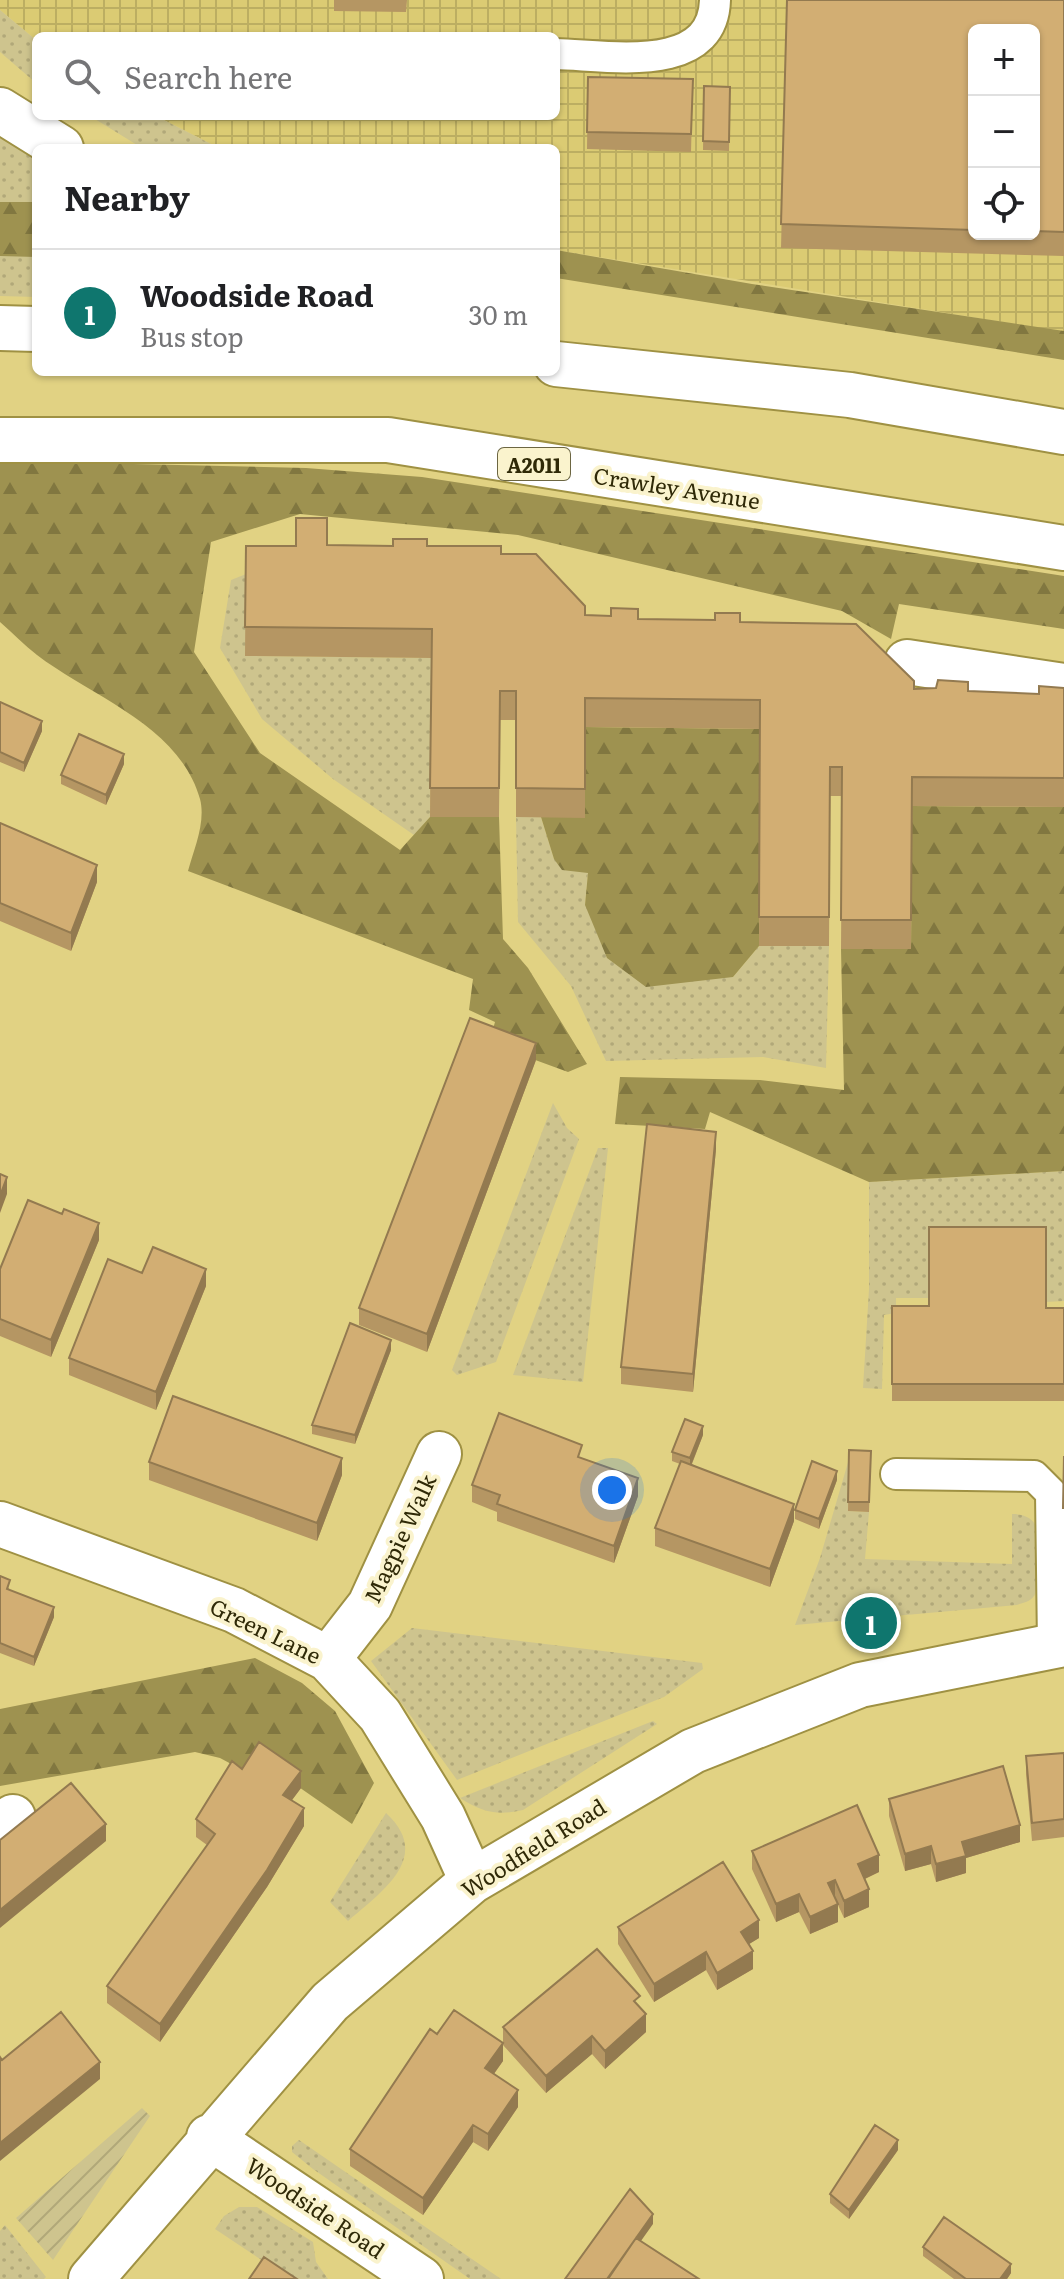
<!DOCTYPE html>
<meta charset="utf-8">
<style>
:root{--surface:#fff;--page:#f6f6f6;--text:#202124;--muted:#757577;--line:#e0e0e0;--accent:#0f766e}
body{margin:0;font-family:Literata,serif;background:var(--page);color:var(--text)}
.controls{position:absolute;right:24px;top:24px;display:grid;overflow:hidden;border-radius:12px;box-shadow:0 2px 6px #0004}
.controls button{width:72px;height:72px;display:grid;place-items:center;padding:0;border:0;border-bottom:2px solid var(--line);background:var(--surface);color:var(--text);font:40px sans-serif}
.you{position:absolute;left:612px;top:1490px;width:28px;height:28px;margin:-20px;border:6px solid #fff;border-radius:50%;background:#1a73e8;box-shadow:0 0 0 12px #1a73e833}
.badge{display:grid;place-items:center;width:52px;height:52px;border-radius:50%;background:var(--accent);color:#fff;font-size:26px;font-weight:700}
.pin{position:absolute;translate:-50% -50%;border:4px solid #fff;box-shadow:0 2px 8px #0006}
.list{margin:0;padding:0;list-style:none}
h2{display:flex;justify-content:space-between;align-items:center;height:104px;margin:0;padding:0 32px;font-size:34px}
h2 small{font-size:26px;font-weight:400;color:var(--muted)}
.list li{display:grid;grid-template-columns:52px 1fr auto;gap:24px;align-items:center;box-sizing:border-box;height:128px;padding:0 32px;border-top:2px solid var(--line)}
.list b{display:block;font-size:30px;white-space:nowrap}
.list p{margin:0;font-size:26px;white-space:nowrap;color:var(--muted)}
.list em{font-size:26px;font-style:normal;color:var(--muted)}
.icon{flex:none;width:44px;height:44px;fill:none;stroke:currentColor;stroke-width:2;stroke-linecap:round;stroke-linejoin:round}
.map{position:relative;flex:none;width:1064px;height:2279px;overflow:hidden}
.search{position:absolute;background:var(--surface);box-shadow:0 2px 6px #0004;left:32px;top:32px;width:528px;height:88px;display:flex;align-items:center;gap:20px;box-sizing:border-box;padding:0 28px;border-radius:12px;color:var(--muted);font-size:30px}
.panel{position:absolute;background:var(--surface);box-shadow:0 2px 6px #0004;left:32px;top:144px;width:528px;height:232px;border-radius:12px}
.map>svg:first-child{display:block}
</style>
<div class="map">
<svg width="1064" height="2279" viewBox="0 0 1064 2279">
<defs>
<pattern id="industrial-grid" width="8" height="8" patternUnits="userSpaceOnUse" patternTransform="scale(2)"><rect width="8" height="8" fill="#dbcb73"/><path d="M0 4h8M4 0v8" fill="none" stroke="#bcae62"/></pattern>
<pattern id="grass-dots" width="8" height="8" patternUnits="userSpaceOnUse" patternTransform="scale(2)"><rect width="8" height="8" fill="#cec48e"/><path d="M2 2h.1M6 6h.1" fill="none" stroke="#b1a879" stroke-width="1.8" stroke-linecap="round"/></pattern>
<pattern id="forest-firs" width="22" height="20" patternUnits="userSpaceOnUse" patternTransform="scale(2)"><rect width="22" height="20" fill="#9e9250"/><path d="M5 1l3.5 6h-7zM16 11l3.5 6h-7z" fill="#817740"/></pattern>
<pattern id="garden-furrows" width="10" height="10" patternUnits="userSpaceOnUse" patternTransform="scale(2)"><rect width="10" height="10" fill="#cec48e"/><path d="M-1 1l2-2M0 10L10 0M9 11l2-2" fill="none" stroke="#b1a879"/></pattern>
</defs>
<rect width="100%" height="100%" fill="#e1d283"/>
<path fill="url(#industrial-grid)" fill-rule="evenodd" d="M0 0H1064V332L556 250V148H219L156 116H556V36H36V40L0 10ZM974 30H1034V234H974Z"/>
<path fill="url(#grass-dots)" d="M0 10 36 40V83L0 52Z
M90 116H156L219 148H142Z
M0 130 36 151V297L0 296Z
M246 574V656L432 658 430 817 414 835 333 779 262 719 220 648 231 580Z
M516 817H541L554 859 588 873 585 905 733 977 759 946H829L826 1068 763 1057 606 1061 571 986 518 922Z
M553 1103 567 1128 579 1139 496 1362 457 1375 452 1370Z
M598 1148H608L583 1382 513 1375Z
M1064 1171V1301L1046 1302 929 1245V1298H896V1313L884 1315 882 1389 863 1388 869 1289V1182Z
M849 1459 848 1511 869 1512 865 1559 1012 1564V1514C1044 1514 1040 1541 1038 1565 1037 1574 1039 1588 1034 1596 1030 1602 1024 1602 1017 1605L795 1625 820 1558Z
M412 1628 702 1663 703 1669 664 1697 457 1780 371 1661Z
M653 1721 657 1724 523 1810C497 1816 482 1812 460 1798Z
M386 1813C434 1857 381 1892 348 1921L330 1902Z
M299 2140 501 2279H470L313 2169 292 2152V2146Z
M239 2207H257L313 2242 316 2262 328 2279H290L215 2229 224 2216Z
M5 2225 46 2277 44 2279H0V2231Z"/>
<path fill="url(#forest-firs)" d="M0 202H36V257L0 256Z
M556 250 752 284 1064 331V360L556 278Z
M0 461 306 468 422 477 1064 576V629L899 604 891 639 842 611 518 535 300 514 211 542 194 652 260 753 400 850 430 817H499L503 939 528 968 587 1064 568 1072 489 1043 495 1022 469 1010 473 979 188 871C194 849 206 822 200 799 179 725 92 697 37 655 24 645 13 633 0 622Z
M585 727 760 729 759 946 733 977 646 987 607 958 585 905 588 873 562 870 554 859 541 817Z
M912 806 1064 807V1171L869 1182 710 1112 705 1129 615 1124 620 1077 760 1080 844 1090 841 949H911Z
M255 1658 302 1683 335 1711 374 1783 352 1824 260 1760 250 1774 220 1758 195 1752 0 1786V1709Z"/>
<path fill="url(#garden-furrows)" d="M142 2108 150 2116 53 2260 16 2218Z"/>
<g fill="none" stroke-linecap="round" stroke-linejoin="round">
<defs>
<path id="lane" d="M556 54C607 55 713 76 715 0
M896 1474 1034 1476 1051 1493 1053 1645"/>
<path id="street" d="M0 110 61 148
M907 662 1064 686
M0 1524 234 1610 328 1659 380 1715 443 1817 472 1881
M328 1659 370 1605 439 1454
M0 1825 13 1817
M209 2137 421 2279
M91 2279 330 2002 472 1881 693 1751 860 1685 1064 1644"/>
<path id="primary" d="M0 328 36 329
M556 364 850 395 1064 432
M0 440H388L1064 548"/>
</defs>
<use href="#lane" stroke="#9f9143" stroke-width="34"/>
<use href="#street" stroke="#9f9143" stroke-width="48"/>
<use href="#primary" stroke="#9f9143" stroke-width="48"/>
<use href="#lane" stroke="#fff" stroke-width="30"/>
<use href="#street" stroke="#fff" stroke-width="44"/>
<use href="#primary" stroke="#fff" stroke-width="44"/>
</g>
<path fill="#b59663" fill-rule="evenodd" d="M334 0H407L406 12 334 11Z
M787 0H1064V256L781 248ZM974 30H1034V234H974Z
M588 77 693 79 691 152 587 149Z
M704 86 730 87 729 151 703 150Z
M327 545 427 546 501 554 585 615 638 619 740 622 914 689 1039 694 1064 688V807L912 806 911 949H841L842 796H830L829 946H759L760 729 585 727V818L516 817V720H500L499 817H430L431 658 245 656 246 546Z
M0 702 42 731 24 772 0 762Z
M124 764 106 805 61 784V775Z
M0 823 97 882 71 951 0 921Z
M536 1060 427 1352 359 1325V1308Z
M716 1149 693 1392 621 1384V1367Z
M99 1240 51 1357 0 1336V1269Z
M142 1273 206 1286 156 1410 69 1375V1358Z
M892 1306 1064 1308V1401H892Z
M391 1350 355 1444 312 1434V1425Z
M703 1435 692 1464 794 1521 770 1587 655 1546V1528L680 1464 672 1461V1452Z
M849 1450 871 1451 869 1512 848 1511Z
M582 1458 638 1496 614 1563 497 1521V1512L472 1502V1485Z
M149 1462 342 1475 317 1541 149 1480Z
M837 1480 819 1529 795 1519V1510Z
M0 1576 10 1590 54 1617 34 1666 0 1653Z
M1064 1753V1837L1032 1841 1026 1774V1756Z
M242 1769 301 1788 292 1800 304 1826 267 1887 160 2042 107 2003V1986L207 1845 196 1837V1819Z
M889 1799 1020 1842 966 1858V1873L936 1882 931 1864 905 1871 889 1816Z
M752 1851 879 1872 865 1879 869 1907 844 1918 838 1905V1922L810 1934 799 1912 776 1922 752 1869Z
M618 1927 759 1938 749 1944 753 1969 717 1990 706 1970 654 2002 618 1944Z
M503 2027 646 2032 605 2069 592 2054 546 2093 503 2045Z
M437 2034 503 2061 494 2074 518 2107 488 2151 473 2142 423 2215 350 2166V2149Z
M898 2150 849 2219 830 2203V2194Z
M923 2247 1011 2273 1007 2279H954L923 2256Z"/>
<path fill="#937a50" d="M42 721V731L24 772V763Z
M124 754V764L106 805V795Z
M97 865V882L71 951V933Z
M536 1043V1060L427 1352V1334Z
M716 1132V1149L693 1392V1374Z
M7 1177V1194L0 1213V1196Z
M99 1223V1240L51 1357V1340Z
M206 1269V1286L156 1410V1392Z
M391 1340V1350L355 1444V1435Z
M703 1426V1435L690 1468V1458Z
M342 1458V1475L317 1541V1523Z
M837 1471V1480L819 1529V1519Z
M638 1478V1496L614 1563V1546Z
M794 1504V1521L770 1587V1569Z
M54 1607V1617L34 1666V1657Z
M301 1771V1788L283 1812V1795Z
M304 1808V1826L267 1887 160 2042V2024Z
M106 1824V1841L0 1928V1910Z
M1020 1825V1842L966 1858V1873L936 1882V1864L962 1842Z
M931 1846V1864L905 1871V1854Z
M879 1855V1872L858 1882V1864Z
M835 1880V1898L828 1883Z
M869 1889V1907L844 1918V1901Z
M799 1894V1912L776 1922V1904Z
M838 1904V1922L810 1934V1917Z
M759 1920V1938L741 1949V1932Z
M753 1951V1969L717 1990V1973Z
M706 1952V1970L654 2002V1984Z
M646 2014V2032L605 2069V2051Z
M592 2036V2054L546 2093V2076Z
M503 2043V2061L485 2086V2068Z
M100 2062V2079L0 2161V2143Z
M518 2090V2107L488 2151V2134Z
M473 2125V2142L423 2215V2198Z
M898 2140V2150L849 2219V2210Z
M653 2214V2224L614 2279H607Z
M1011 2264V2273L1007 2279H1000Z"/>
<path fill="#d2ae73" stroke="#937a50" stroke-width="2" d="M787 0H1064V232L1034 231V30H974V230L781 224Z
M588 77 693 79 691 134 587 132Z
M704 86 730 87 729 142 703 141Z
M296 518H327V545L393 546V539H427V546H501V554H536L585 606V615L611 616V608L638 609V619L715 620V613H740V622L856 624 914 681V689L936 688 938 680 968 682V691L1039 694V686L1064 688V778L912 777 911 920H841L842 767H830L829 917H759L760 700 585 698V789L516 788V691H500L499 788H430L432 629 245 627 246 546H296Z
M0 702 42 721 24 763 0 752Z
M79 734 124 754 106 795 61 775Z
M0 823 97 865 71 933 0 903Z
M470 1018 536 1043 427 1334 359 1308Z
M647 1124 716 1132 693 1374 621 1367Z
M0 1174 7 1177 0 1196Z
M28 1200 62 1214 64 1209 99 1223 51 1340 0 1319V1269Z
M929 1227H1046V1308H1064V1384H892V1306H929Z
M153 1247 206 1269 156 1392 69 1358 108 1259 142 1273Z
M350 1323 391 1340 355 1435 312 1425Z
M173 1396 342 1458 317 1523 149 1462Z
M499 1413 582 1445 578 1457 638 1478 614 1546 497 1504 500 1495 472 1485Z
M685 1419 703 1426 690 1458 672 1452Z
M849 1450 871 1451 869 1502H848Z
M1064 1456V1508H1063Z
M681 1461 794 1504 770 1569 655 1528Z
M812 1461 837 1471 819 1519 795 1510Z
M0 1576 10 1580 7 1589 54 1607 34 1657 0 1643Z
M259 1742 301 1771 283 1795 304 1808 267 1870 160 2024 107 1986 215 1834 196 1819 232 1761 242 1769Z
M1064 1753V1819L1032 1823 1026 1756Z
M1003 1766 1020 1825 962 1842 966 1856 936 1864 931 1846 905 1854 889 1799Z
M71 1783 106 1824 0 1910V1840Z
M857 1805 879 1855 858 1864 869 1889 844 1901 835 1880 828 1883 838 1904 810 1917 799 1894 776 1904 752 1851Z
M723 1862 759 1920 741 1932 753 1951 717 1973 706 1952 654 1984 618 1927Z
M597 1949 640 1996 634 2001 646 2014 605 2051 592 2036 546 2076 503 2027Z
M454 2010 503 2043 485 2068 518 2090 488 2134 473 2125 423 2198 350 2149 430 2029 437 2034Z
M61 2012 100 2062 0 2143V2057L2 2060Z
M875 2125 898 2140 849 2210 830 2194Z
M630 2189 653 2214 607 2279H565Z
M944 2217 1011 2264 1000 2279H966L923 2247Z
M636 2238 699 2279H608Z
M264 2257 297 2279H249Z"/>
<g text-anchor="middle" dominant-baseline="central" stroke-width="8" stroke-linejoin="round" paint-order="stroke">
<rect fill="#faf3cd" stroke="#6c6642" stroke-width="2" x="498" y="448" width="72" height="32" rx="6"/>
<g font-size="20" font-weight="bold" fill="#2f2907">
<text x="534" y="464">A2011</text>
</g>
<g font-size="22" fill="#2f2907" stroke="#faf3cd">
<text transform="translate(677 487) rotate(9)">Crawley Avenue</text>
<text transform="translate(399 1538) rotate(-65)">Magpie Walk</text>
<text transform="translate(266 1630) rotate(26)">Green Lane</text>
<text transform="translate(533 1847) rotate(-32)">Woodfield Road</text>
<text transform="translate(316 2207) rotate(34)">Woodside Road</text>
</g>
</g>
</svg>
<div class="controls">
<button>+</button>
<button>−</button>
<button><svg class="icon" aria-label="locate" viewBox="0 0 24 24"><circle cx="12" cy="12" r="6"/><path d="M12 2v4M12 18v4M2 12h4M18 12h4"/></svg></button>
</div>
<div class="you"></div>
<div class="pin badge" style="left:871px;top:1623px">1</div>
<div class="search"><svg class="icon" aria-label="search" viewBox="0 0 24 24"><circle cx="10" cy="10" r="6"/><path d="M15 15l6 6"/></svg>Search here</div>
<section class="panel">
<h2>Nearby<small></small></h2>
<ul class="list">
<li><span class="badge">1</span><div><b>Woodside Road</b><p>Bus stop</p></div><em>30 m</em></li>
</ul>
</section>
</div>
